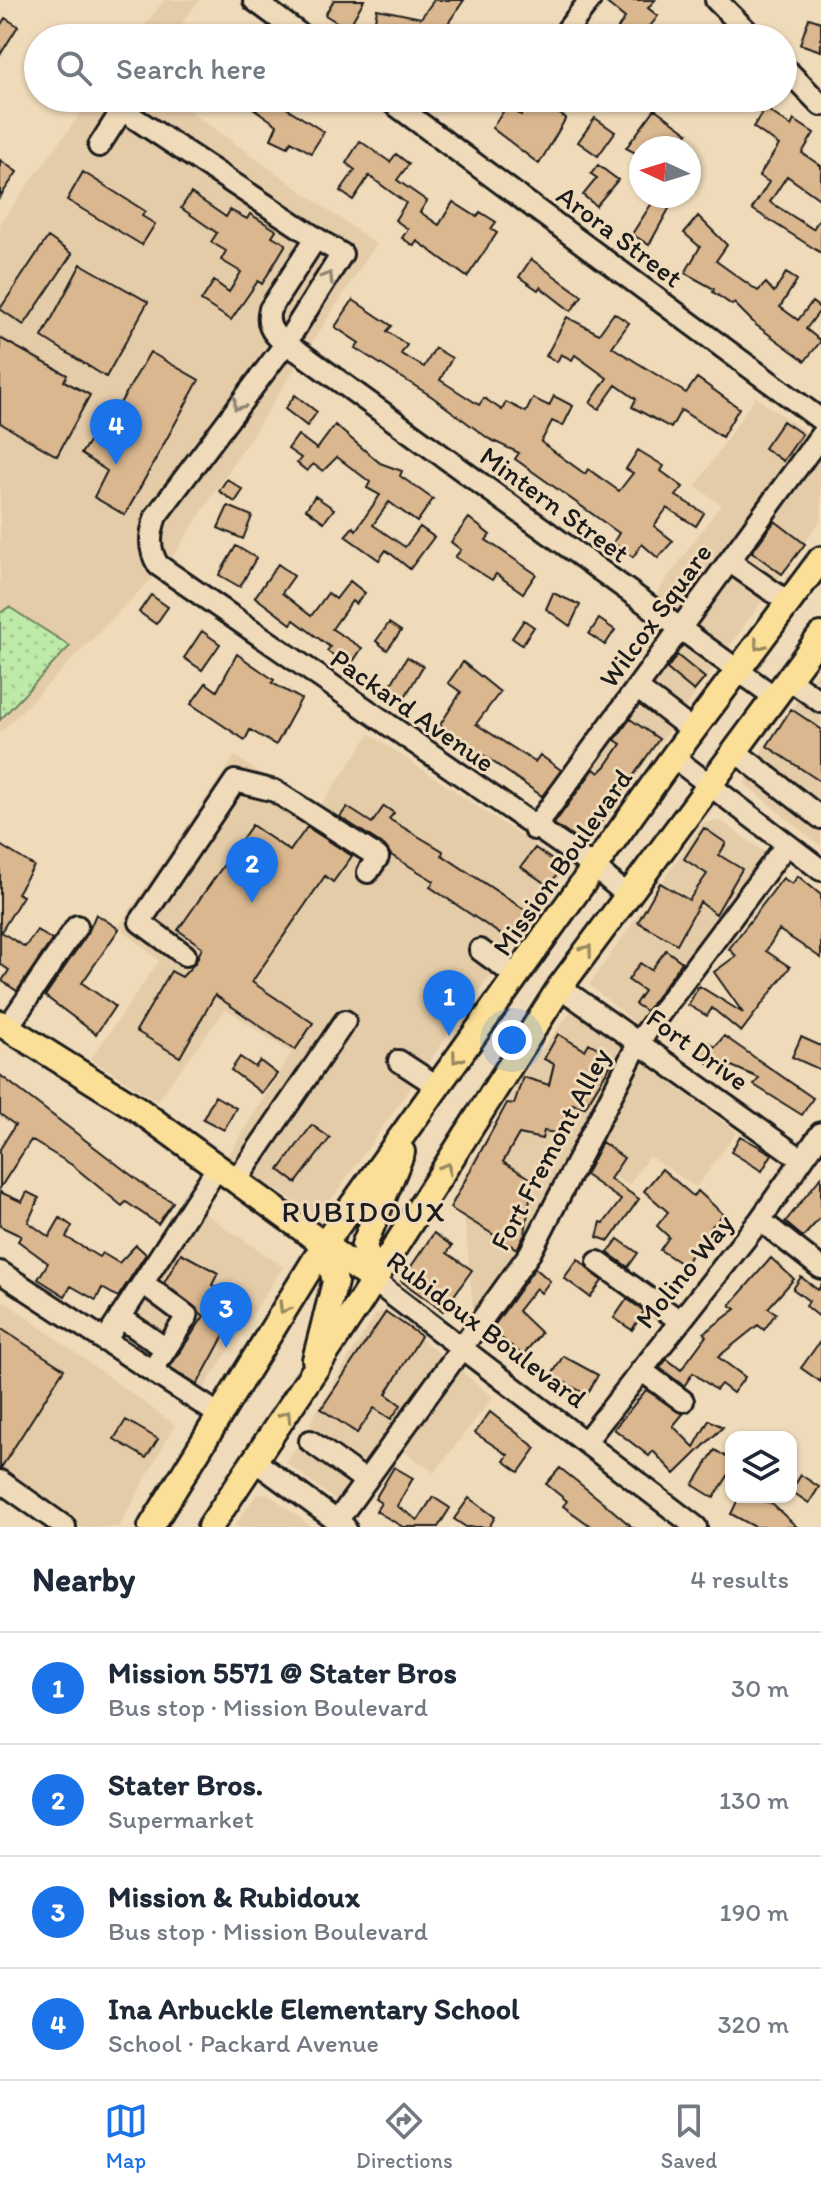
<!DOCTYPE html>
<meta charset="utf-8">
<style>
:root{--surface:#fff;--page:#f6f6f7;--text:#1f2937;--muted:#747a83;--line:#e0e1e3;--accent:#1a73e8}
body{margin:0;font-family:Itim,sans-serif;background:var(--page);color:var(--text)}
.controls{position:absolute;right:24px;bottom:24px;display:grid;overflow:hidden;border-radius:16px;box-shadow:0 2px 6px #0004}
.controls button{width:72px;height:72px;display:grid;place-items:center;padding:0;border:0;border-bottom:2px solid var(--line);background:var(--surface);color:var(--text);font:40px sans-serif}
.compass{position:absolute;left:629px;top:136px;width:72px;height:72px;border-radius:50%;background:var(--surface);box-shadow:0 2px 6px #0004;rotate:274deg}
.you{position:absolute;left:512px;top:1040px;width:28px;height:28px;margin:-20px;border:6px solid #fff;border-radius:50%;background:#1a73e8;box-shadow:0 0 0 12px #1a73e833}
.badge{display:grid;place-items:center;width:52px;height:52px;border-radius:50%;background:var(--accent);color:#fff;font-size:26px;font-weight:700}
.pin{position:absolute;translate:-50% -66px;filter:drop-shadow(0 2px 4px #0008)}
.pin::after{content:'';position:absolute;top:42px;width:28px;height:24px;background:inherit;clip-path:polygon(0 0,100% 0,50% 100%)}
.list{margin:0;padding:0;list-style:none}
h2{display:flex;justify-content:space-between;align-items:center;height:104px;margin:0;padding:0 32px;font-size:34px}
h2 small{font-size:26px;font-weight:400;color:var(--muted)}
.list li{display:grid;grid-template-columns:52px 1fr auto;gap:24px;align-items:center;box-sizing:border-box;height:112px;padding:0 32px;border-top:2px solid var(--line)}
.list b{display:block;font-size:30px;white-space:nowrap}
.list p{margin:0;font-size:26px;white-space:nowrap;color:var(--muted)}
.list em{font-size:26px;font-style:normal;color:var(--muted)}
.icon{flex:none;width:44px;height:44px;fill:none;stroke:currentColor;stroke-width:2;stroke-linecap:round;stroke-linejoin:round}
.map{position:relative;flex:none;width:821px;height:1527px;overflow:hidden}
.search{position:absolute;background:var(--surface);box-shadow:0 2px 6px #0004;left:24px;right:24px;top:24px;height:88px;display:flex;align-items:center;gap:20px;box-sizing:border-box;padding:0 28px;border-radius:44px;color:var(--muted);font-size:30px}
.sheet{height:552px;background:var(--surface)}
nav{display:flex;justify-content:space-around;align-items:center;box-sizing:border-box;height:112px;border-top:2px solid var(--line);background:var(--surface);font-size:22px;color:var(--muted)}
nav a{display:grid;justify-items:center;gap:4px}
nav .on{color:var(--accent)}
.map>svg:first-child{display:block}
</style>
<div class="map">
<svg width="821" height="1527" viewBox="0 0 821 1527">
<defs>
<pattern id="grass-dots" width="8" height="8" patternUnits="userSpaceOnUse" patternTransform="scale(2)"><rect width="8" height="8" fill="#beeaa7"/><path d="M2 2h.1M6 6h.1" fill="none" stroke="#a3c88f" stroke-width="1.8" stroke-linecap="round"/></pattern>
</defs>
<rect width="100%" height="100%" fill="#efdab9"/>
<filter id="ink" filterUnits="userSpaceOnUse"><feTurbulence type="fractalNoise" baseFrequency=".0125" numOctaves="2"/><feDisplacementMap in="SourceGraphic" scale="16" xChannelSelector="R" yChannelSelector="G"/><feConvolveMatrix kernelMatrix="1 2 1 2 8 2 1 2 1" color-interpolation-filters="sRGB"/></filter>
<g filter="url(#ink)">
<path fill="#e5cca9" d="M164 0H199L171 38H136Z
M92 98H171L376 244 172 558 0 733V223Z
M755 397 821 442V520L582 850 532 814 681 613 656 594 721 504 695 487Z
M821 667V847L745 784 747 772Z
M370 734 567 867 319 1217 227 1158 291 1053 226 1009 157 1101 91 1059 159 961 119 926 235 756 316 812Z
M721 821 781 864 654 1038 589 985 704 822Z
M572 1010 737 1132 696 1187 649 1156 629 1185 585 1158 476 1339 461 1181 524 1072Z
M200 1210 283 1267 199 1396 113 1337Z
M0 1298 175 1425 119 1527H79L0 1469Z
M387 1311 493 1397 434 1473 401 1448 355 1516 286 1462 312 1424 310 1422 376 1314Z
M267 1493 311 1527H234L256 1495Z"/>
<path fill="url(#grass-dots)" stroke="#6d8362" stroke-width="2" d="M9 607 70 646 0 720V613Z"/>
<path fill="#dab78e" stroke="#1c1c1c" stroke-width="2" d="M334 0H364L348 29 325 15Z
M434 0H464L438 38H417L403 28 402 38H372L377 9 421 18Z
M603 0H655L648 8 658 16 641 38H631L618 28 625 18Z
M5 18 18 26 0 55V26Z
M809 18 821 22V51L800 44Z
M260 98H291L285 107 324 132 311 153 291 141 288 147 271 139 277 125 253 108Z
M532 98 566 118 539 164 492 128 507 106 521 115Z
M765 108 791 126 794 120 814 133 802 153 821 166V200L787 176 770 202 813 229 821 216V253L752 209 769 182 759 176 779 145 753 127Z
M655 109 688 133 677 148 657 137 649 148H641V156L626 148Z
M595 118 615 132 598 156 578 142Z
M360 141 390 162 396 154 409 164 397 180 427 201 420 212 439 225 453 202 477 217 480 212 496 222 491 229 497 233 467 277 417 241 414 246 402 238 408 229 395 220 406 203 369 176 353 200 340 191 355 170 346 163Z
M0 160 17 172 0 197Z
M598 165 618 180 596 206 583 195 597 178 591 174Z
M83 172 145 211 142 216 155 224 142 245 67 200Z
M191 193 226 217 230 210 247 219 250 214 276 230 272 236 286 244 262 284 258 281 231 320 201 301 214 281 229 292 241 272 221 260 226 251 211 242 217 233 181 208Z
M642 196H676L649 245 632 234 652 203Z
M698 216 727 245 716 261 758 291 766 283 774 292 786 273 797 280 780 307 798 320 812 302 821 309 806 329 821 341 805 361 756 325 734 303 732 305 713 292 714 289 685 273 700 247 684 233Z
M48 237 72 254 24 325 0 309Z
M531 259 582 296 571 311 540 287 538 290 519 277Z
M81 264 148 302 106 377 42 337Z
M353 300 392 326 387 331 407 345 401 354 424 367 435 348 452 358 440 380 479 405 484 398 502 410 506 402 526 412 533 398 549 406 554 396 573 406 563 426 552 421 541 442 585 474 588 469 619 491 633 473 626 469 638 450 664 466 661 471 683 487 676 496 704 513 696 526 667 508 654 526 673 541 658 558 642 544 633 557 613 543 619 533 515 459 519 453 489 439 431 396 355 348 359 343 335 327Z
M614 313 629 323 612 347 686 393 697 378 739 408 722 437 681 410 671 428 632 407 636 399 616 385 599 409 590 403 607 378 575 355 572 360 561 354 557 362 546 356 567 317 599 334Z
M0 338 67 375 64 381 90 395 57 456 0 423Z
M150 352 199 380 125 515 94 497 107 471 81 454 95 432 120 448 134 423 115 412Z
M295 395 317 412 307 426 285 409Z
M783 421 802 434 783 461 764 448Z
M335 425 380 463 402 471 400 476 433 499 417 522 389 502 373 525 405 547 420 527 434 537 410 569 386 550 379 560 345 536 353 527 356 530 380 495 367 488 370 482 337 457 323 471 313 464 307 471 297 463 301 458 288 449 298 435 317 449Z
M227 479 243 490 235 502 219 491Z
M315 496 334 509 324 522 306 509Z
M228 506 252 516 243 539 218 528Z
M469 518 490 535 486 540 536 574 523 593 496 574 492 580 455 557 461 550 451 542Z
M775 521 805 544 782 574 752 552Z
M236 546 256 558 240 587 219 575Z
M278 564 294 576 282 593 311 616 328 593 336 599 350 581 365 593 356 604 352 601 332 629 362 648 350 666 327 651 330 647 294 620 291 624 255 597Z
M553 593 580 605 570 626 546 609Z
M151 595 168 607 156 624 139 612Z
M599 619 615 630 605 645 589 634Z
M524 620 534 627 522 645 512 638Z
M389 623 401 631 387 650 376 641Z
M202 631 220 644 202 670 184 658Z
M237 654 274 680 272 683 301 699 276 745 250 730 245 740 191 704 206 683 217 691Z
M677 655 705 678 694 691 667 669Z
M407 657 423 666 405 697 389 688Z
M463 662 500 692 476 724 535 762 540 755 561 770 542 796 440 725 461 692 448 683Z
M791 709 821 729V782L767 746Z
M630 719 659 739 585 845 554 824 594 769 599 773 606 766 621 744 615 740Z
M384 806 394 813 389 819 443 851 442 855 531 914 512 942 430 887 434 881 391 855 385 846 340 817 347 807 372 823Z
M252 825 290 851 307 827 352 856 333 882 325 876 252 982 313 1023 295 1050 215 995 180 1057 136 1031 171 971 182 977 196 962 202 947 178 930Z
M704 828 726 843 719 855 742 869 716 914 700 902 677 944 638 922 660 883 689 900 707 874 684 859Z
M0 845 34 866 17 893 23 896 1 932 25 947 37 930 52 940 17 991 2 981 9 970 0 964Z
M535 848 562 867 549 886 521 867Z
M798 876 821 895V958L779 930 766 951 790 967 741 1032 712 1008 707 1016 688 1005 699 986 743 1013 714 972 736 956 729 949 783 878 792 884Z
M96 914 119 929 82 983 115 1006 96 1034 45 996 88 933Z
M666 950 682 962 646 1011 635 1004 644 991 628 980 640 963 651 970Z
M558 1034 585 1050 589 1043 615 1058 585 1107 572 1104 555 1133 544 1131 542 1139 519 1134 503 1162 535 1181 526 1195 530 1198 525 1234 517 1249 450 1208 507 1103 514 1104 523 1077 549 1085 554 1064 544 1059Z
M724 1036 813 1098 802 1115 754 1085 759 1078 720 1061 715 1068 698 1055 708 1042 715 1047Z
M801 1037 821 1046V1070L792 1057Z
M240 1057 255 1067 260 1061 277 1074 262 1093 231 1070Z
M0 1075 148 1188 173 1202 158 1224 126 1202 122 1206 72 1165 31 1140 0 1188V1149L15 1125 0 1114Z
M215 1096 236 1108 224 1130 203 1119Z
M312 1125 330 1138 296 1183 279 1170Z
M740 1136 772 1154 762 1171 731 1152Z
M602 1142 624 1158 610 1179 639 1199 609 1241 597 1237 601 1222 604 1223 621 1200 585 1175Z
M662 1169 693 1196 698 1191 723 1214 696 1244 685 1266 660 1250 669 1237 657 1226 668 1212 644 1191Z
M821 1177V1217L803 1237 785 1222Z
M0 1192 22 1202 27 1192 39 1198 28 1222 49 1237 60 1218 72 1226 66 1237 99 1257 102 1253 119 1263 136 1245 146 1254 118 1297 102 1288 96 1300 71 1286 65 1296 38 1279 48 1263 18 1241 21 1236 0 1226Z
M434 1233 452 1246 447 1253 472 1270 443 1311 401 1281Z
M618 1239 638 1253 628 1267 608 1253Z
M181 1253 218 1273 212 1285 242 1302 197 1385 170 1367 204 1316 164 1283Z
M771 1258 794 1279 768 1308 776 1313 764 1330 758 1325 718 1357 745 1377 733 1393 721 1384 716 1390 693 1373 684 1386 660 1368 667 1359 681 1370 706 1336 704 1333 736 1309 730 1305Z
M578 1259 602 1281 590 1297 564 1278Z
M535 1268 550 1281 541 1293 536 1288 518 1311 541 1333 523 1355 491 1330Z
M801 1277 818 1290 821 1285V1318L806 1306 809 1301 793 1289Z
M627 1299 644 1311 632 1330 614 1318Z
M386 1312 421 1336 386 1394 401 1405 391 1419 374 1408 357 1433 321 1409Z
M0 1328 64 1369 1 1468H0Z
M821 1340V1382L801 1368Z
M563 1356 598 1375 587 1395 552 1375Z
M646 1390 683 1414 673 1426 694 1447 709 1420 723 1427 675 1474 653 1451 649 1456 614 1429Z
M490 1412 536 1448 519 1472 504 1461 508 1455 475 1433Z
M126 1420 158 1439 146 1458 114 1439Z
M715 1450 731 1460V1471L714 1498 693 1485Z
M394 1467 413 1478 397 1506 418 1520 433 1497 450 1508 438 1527H403L376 1511 381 1503 375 1499Z
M560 1468 604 1503 632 1527H592L563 1506 567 1501 546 1484Z
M801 1475 819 1487 809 1503 791 1491Z
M739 1497H754L772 1504 797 1527H755L731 1514Z
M469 1498 495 1517 489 1527H466L454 1519Z"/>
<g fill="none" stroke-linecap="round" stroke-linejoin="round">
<defs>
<path id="minor" d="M254 0 305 38
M716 0 754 38
M567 30 590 0
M783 66 821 105
M104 98 316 238
M386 98 821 420
M99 146 122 110
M729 561 789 603
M789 679 821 702
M637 688 693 731
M736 752 821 818
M673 757 821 870
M534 829 821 435
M628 896 594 867 158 565C148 548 150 534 156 516L286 343 342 254 316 238 270 309C263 333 285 343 302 354L776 698
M480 950 517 977
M185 955 140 922 235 781 275 791 378 857 368 872
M560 987 801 1159
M7 1028 77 926
M399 1061 437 1086
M236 1181 345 1021
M760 1220 821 1268
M598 1262 680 1321
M0 1272 218 1414
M374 1281 696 1527
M143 1283 187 1316 152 1371
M120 1317 166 1349
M105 1341 217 1168
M641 1370 683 1401
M310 1441 366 1481
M586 1441 760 1220 821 1133
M256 1462 345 1527
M0 1481 65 1527
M337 1521 530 1253 640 1040 786 845"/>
<path id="major" d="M0 1023 136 1108 374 1281
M374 1281 364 1245 402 1152
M315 1360 335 1282 326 1242
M151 1527 326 1242 673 757 821 559
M210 1527 360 1302 560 987 821 635"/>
</defs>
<use href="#minor" stroke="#1c1c1c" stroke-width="26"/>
<use href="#major" stroke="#1c1c1c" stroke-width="30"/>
<use href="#minor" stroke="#efdab9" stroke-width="20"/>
<use href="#major" stroke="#fbdf96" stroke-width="24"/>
</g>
<defs><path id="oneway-chevron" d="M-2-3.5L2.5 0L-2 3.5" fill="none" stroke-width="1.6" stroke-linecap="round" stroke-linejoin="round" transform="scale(2)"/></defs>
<g stroke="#908472">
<use href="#oneway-chevron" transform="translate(328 277) rotate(-58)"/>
<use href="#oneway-chevron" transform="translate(238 405) rotate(126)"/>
</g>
<g stroke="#97875f">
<use href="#oneway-chevron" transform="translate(759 645) rotate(126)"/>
<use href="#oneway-chevron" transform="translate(587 950) rotate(-53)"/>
<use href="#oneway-chevron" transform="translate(457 1058) rotate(126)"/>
<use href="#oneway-chevron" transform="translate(446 1168) rotate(-58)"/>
<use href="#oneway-chevron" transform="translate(284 1308) rotate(122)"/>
<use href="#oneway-chevron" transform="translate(286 1416) rotate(-57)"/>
</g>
</g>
<g text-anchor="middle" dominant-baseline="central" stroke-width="6" stroke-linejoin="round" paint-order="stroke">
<g font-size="28" fill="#1c1c1c" stroke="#efdab9">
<text transform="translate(620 236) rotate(37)">Arora Street</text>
<text transform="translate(555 504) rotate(36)">Mintern Street</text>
<text transform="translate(655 615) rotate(-54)">Wilcox Square</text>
<text transform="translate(413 710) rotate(35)">Packard Avenue</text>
<text transform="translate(562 862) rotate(-55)">Mission Boulevard</text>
<text transform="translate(698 1049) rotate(36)">Fort Drive</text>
<text transform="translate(550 1149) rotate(-62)">Fort Fremont Alley</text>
<text transform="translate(684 1271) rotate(-51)">Molino Way</text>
<text transform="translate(487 1329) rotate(37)">Rubidoux Boulevard</text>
</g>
<g font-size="30" letter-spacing="2" fill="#1c1c1c" stroke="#efdab9">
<text x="364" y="1211">RUBIDOUX</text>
</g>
</g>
</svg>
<div class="controls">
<button><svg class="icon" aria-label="layers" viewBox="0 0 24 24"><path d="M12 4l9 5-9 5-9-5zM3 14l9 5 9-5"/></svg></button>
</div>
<svg class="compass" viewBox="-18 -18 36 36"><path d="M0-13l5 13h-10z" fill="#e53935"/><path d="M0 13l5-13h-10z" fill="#747a83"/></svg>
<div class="you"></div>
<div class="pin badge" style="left:449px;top:1036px">1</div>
<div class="pin badge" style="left:252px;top:903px">2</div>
<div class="pin badge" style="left:226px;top:1348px">3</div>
<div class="pin badge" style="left:116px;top:465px">4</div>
<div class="search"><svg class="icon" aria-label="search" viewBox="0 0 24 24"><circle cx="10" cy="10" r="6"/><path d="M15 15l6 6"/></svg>Search here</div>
</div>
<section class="sheet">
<h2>Nearby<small>4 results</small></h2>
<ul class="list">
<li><span class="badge">1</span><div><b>Mission 5571 @ Stater Bros</b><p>Bus stop · Mission Boulevard</p></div><em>30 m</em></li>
<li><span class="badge">2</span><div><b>Stater Bros.</b><p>Supermarket</p></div><em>130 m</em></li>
<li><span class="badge">3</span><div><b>Mission &amp; Rubidoux</b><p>Bus stop · Mission Boulevard</p></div><em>190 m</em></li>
<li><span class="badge">4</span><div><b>Ina Arbuckle Elementary School</b><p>School · Packard Avenue</p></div><em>320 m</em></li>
</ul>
</section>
<nav>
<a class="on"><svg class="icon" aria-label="map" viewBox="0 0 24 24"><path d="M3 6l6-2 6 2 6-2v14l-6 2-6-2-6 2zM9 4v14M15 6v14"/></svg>Map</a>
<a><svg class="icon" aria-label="directions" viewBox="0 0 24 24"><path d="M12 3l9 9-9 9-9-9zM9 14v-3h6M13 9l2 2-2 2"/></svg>Directions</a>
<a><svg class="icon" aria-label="saved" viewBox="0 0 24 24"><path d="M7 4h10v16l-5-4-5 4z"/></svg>Saved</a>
</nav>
